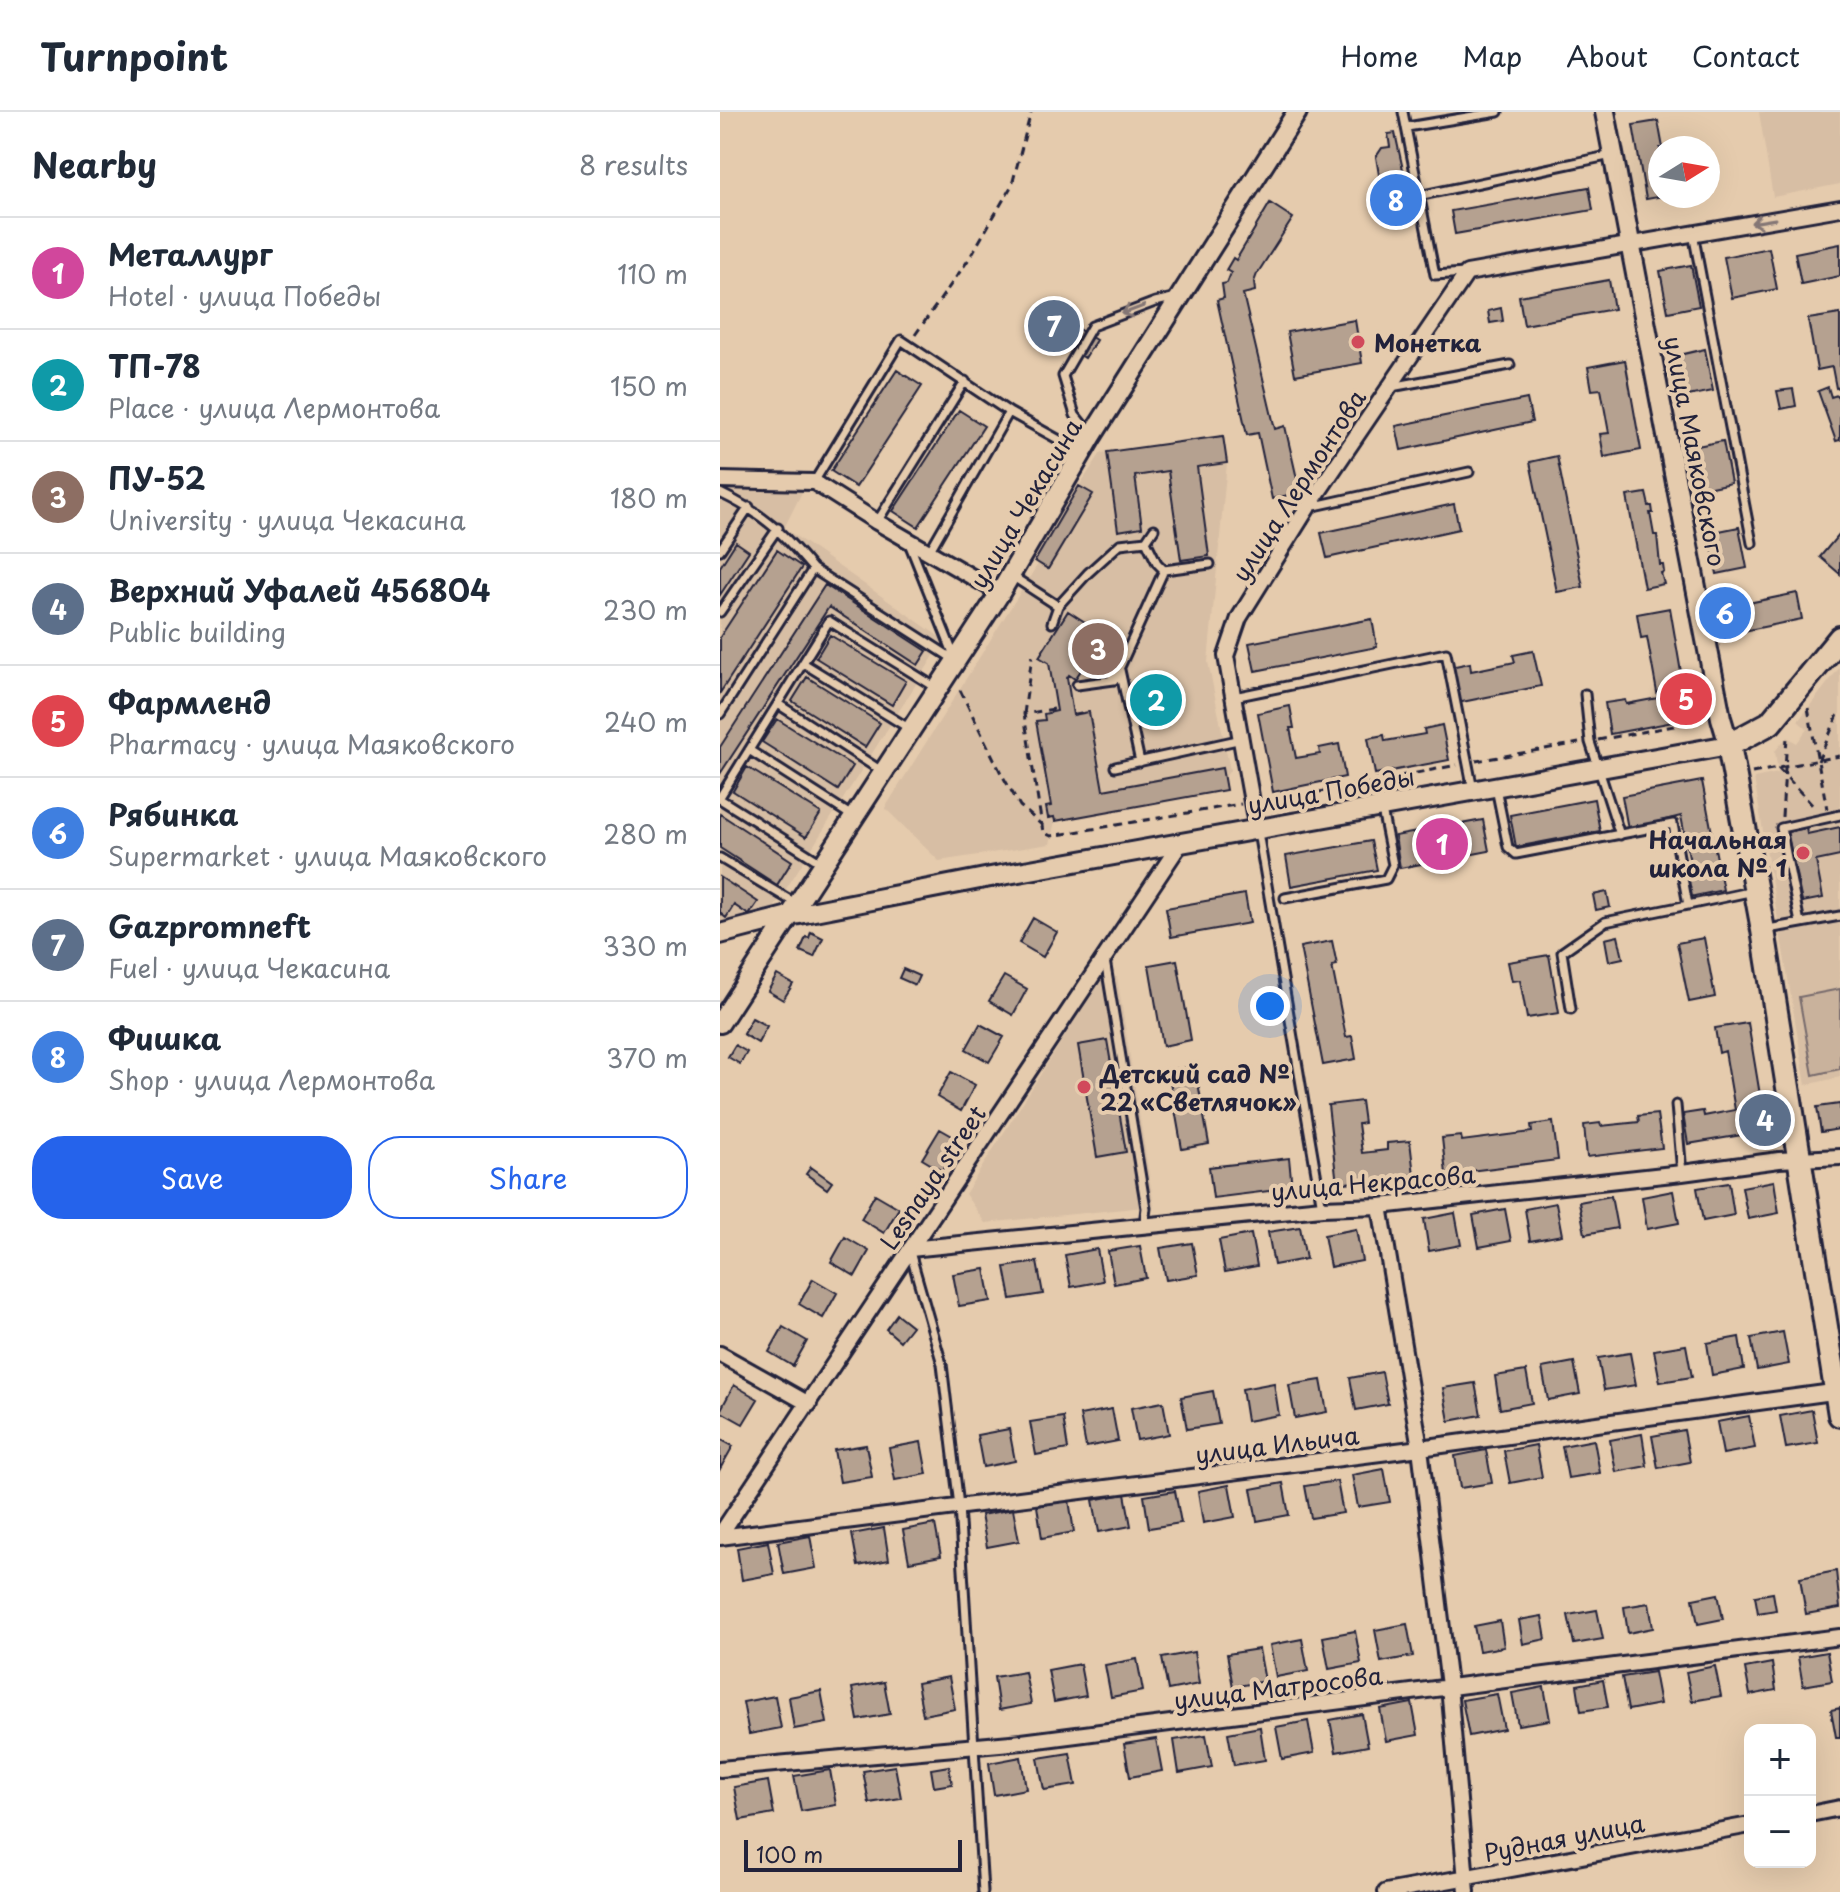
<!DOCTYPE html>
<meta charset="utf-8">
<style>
:root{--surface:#fff;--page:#f6f6f7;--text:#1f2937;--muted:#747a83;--line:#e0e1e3;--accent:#2563eb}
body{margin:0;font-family:"Playpen Sans",sans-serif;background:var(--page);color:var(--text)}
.controls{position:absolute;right:24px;bottom:24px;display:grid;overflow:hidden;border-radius:16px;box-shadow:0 8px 32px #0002}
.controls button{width:72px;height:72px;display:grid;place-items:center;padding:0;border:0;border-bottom:2px solid var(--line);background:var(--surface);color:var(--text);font:40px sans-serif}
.compass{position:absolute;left:928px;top:24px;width:72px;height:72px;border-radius:50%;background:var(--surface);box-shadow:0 8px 32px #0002;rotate:79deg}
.scale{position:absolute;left:24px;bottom:20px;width:218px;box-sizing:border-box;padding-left:8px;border:4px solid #22223b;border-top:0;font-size:22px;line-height:28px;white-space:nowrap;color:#22223b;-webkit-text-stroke:6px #e5cbad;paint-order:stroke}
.you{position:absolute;left:550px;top:894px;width:28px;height:28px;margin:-20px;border:6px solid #fff;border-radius:50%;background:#1a73e8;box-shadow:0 0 0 12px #1a73e833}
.badge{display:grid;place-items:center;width:52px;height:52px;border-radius:50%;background:var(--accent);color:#fff;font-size:26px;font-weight:700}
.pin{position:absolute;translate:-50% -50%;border:4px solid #fff;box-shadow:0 2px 8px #0006}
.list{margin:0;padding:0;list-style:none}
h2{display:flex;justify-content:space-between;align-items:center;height:104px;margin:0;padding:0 32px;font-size:34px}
h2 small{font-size:26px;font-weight:400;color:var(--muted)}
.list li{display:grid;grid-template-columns:52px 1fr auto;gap:24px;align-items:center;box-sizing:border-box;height:112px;padding:0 32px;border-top:2px solid var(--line)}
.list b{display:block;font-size:30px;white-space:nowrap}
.list p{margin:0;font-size:26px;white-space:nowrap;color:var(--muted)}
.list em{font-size:26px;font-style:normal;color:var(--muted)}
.actions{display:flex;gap:16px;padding:24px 32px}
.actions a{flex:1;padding:18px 0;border:2px solid var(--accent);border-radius:32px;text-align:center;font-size:28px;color:var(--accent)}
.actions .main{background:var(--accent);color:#fff}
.map{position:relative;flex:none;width:1120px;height:1780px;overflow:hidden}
header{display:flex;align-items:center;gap:48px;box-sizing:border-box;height:112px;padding:0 40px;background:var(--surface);border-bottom:2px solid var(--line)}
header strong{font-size:38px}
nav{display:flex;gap:44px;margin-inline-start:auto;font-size:28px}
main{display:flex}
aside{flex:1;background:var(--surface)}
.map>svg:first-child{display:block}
</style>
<header>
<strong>Turnpoint</strong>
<nav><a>Home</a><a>Map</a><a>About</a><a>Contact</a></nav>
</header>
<main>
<aside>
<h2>Nearby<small>8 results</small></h2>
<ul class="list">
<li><span class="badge" style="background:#d1479c">1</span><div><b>Металлург</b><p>Hotel · улица Победы</p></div><em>110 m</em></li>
<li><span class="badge" style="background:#0f9aa8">2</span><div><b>ТП-78</b><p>Place · улица Лермонтова</p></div><em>150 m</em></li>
<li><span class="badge" style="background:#8d6e63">3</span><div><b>ПУ-52</b><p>University · улица Чекасина</p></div><em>180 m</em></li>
<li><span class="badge" style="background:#5c6f8a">4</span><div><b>Верхний Уфалей 456804</b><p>Public building</p></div><em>230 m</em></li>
<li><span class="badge" style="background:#e0444e">5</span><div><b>Фармленд</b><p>Pharmacy · улица Маяковского</p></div><em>240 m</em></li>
<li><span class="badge" style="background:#3f7fe0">6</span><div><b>Рябинка</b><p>Supermarket · улица Маяковского</p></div><em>280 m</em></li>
<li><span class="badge" style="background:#5c6f8a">7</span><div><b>Gazpromneft</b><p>Fuel · улица Чекасина</p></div><em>330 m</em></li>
<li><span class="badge" style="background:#3f7fe0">8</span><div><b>Фишка</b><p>Shop · улица Лермонтова</p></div><em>370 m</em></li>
</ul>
<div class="actions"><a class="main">Save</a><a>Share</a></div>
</aside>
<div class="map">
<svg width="1120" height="1780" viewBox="0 0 1120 1780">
<rect width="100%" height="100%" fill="#e5cbad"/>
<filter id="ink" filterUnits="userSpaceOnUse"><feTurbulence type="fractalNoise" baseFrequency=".0125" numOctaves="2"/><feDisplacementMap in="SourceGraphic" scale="16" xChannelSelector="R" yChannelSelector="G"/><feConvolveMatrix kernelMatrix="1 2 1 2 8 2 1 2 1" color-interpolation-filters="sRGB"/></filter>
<g filter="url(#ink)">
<path fill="#d7bea4" d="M1039 0H1120V72L1053 85Z
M503 324 507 351 488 550 510 658 504 667 506 678 335 709 330 732 219 749 165 696 318 452 315 449 359 374 381 341Z
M62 363 84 376 64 416 224 528 52 799 0 811V373L37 377Z
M1120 555V965L1086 973 1034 666 1058 661 1055 639 1067 625 1077 631 1087 617 1078 609Z
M397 865 434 1094 265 1111 245 1082 381 867Z"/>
<path fill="#c9b29c" stroke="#766a6c" stroke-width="2" d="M1120 877V957L1093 963 1079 885Z"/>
<path fill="#b5a190" stroke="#22223b" stroke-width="2" d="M938 9 943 36H940V84H943L926 87 913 13Z
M675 21 691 94 665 99 656 45 662 36 670 35 668 22Z
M869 75 873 98 735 122 731 99Z
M550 91 573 106 537 162 534 170 535 179 523 182 555 317 565 314 580 380 552 387 538 321 527 323 497 188 504 186 502 172 507 171 511 161 506 158 513 146 516 148Z
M1120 132V164L1081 172 1075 141Z
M1049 136 1057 177 1012 186 1004 145Z
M971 153 979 194 948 200 940 159Z
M889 168 894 197 804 213 799 184Z
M781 196 783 209 770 211 768 199Z
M329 202 338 207 329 221 321 216Z
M1120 202V275L1116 276 1112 255 1097 258 1088 207Z
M339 205 376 228 365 246 328 223Z
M635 208 642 251 575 263 567 220Z
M985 237 993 279 963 285 955 244Z
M905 248 921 338 884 345 880 322 889 321 881 277 872 278 868 255Z
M177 258 202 274 136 375 111 359Z
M1108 275 1111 285 1117 283 1120 290V328L1116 329 1098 279Z
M1073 277 1076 294 1061 297 1057 279Z
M807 287 812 310 681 338 676 314Z
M239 298 264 314 198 415 173 399Z
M503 324 507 351 477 355 489 444 461 448 448 359 415 364 422 415 398 419 387 340Z
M1003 329 1011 371 981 377 972 335Z
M837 344 863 475 837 480 810 350Z
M359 374 373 382 328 457 315 449Z
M926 381 929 394H932L933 401H930L934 423H937L940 453H943L944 460 941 461 944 472 924 476 907 384Z
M734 392 739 417 607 446 601 421Z
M1019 415 1027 456 997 462 989 421Z
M1120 421V462L1100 445Z
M16 430 29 439 0 483V455Z
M57 438 82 455 0 581V525Z
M105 473 207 539 198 553 109 495 0 662V635Z
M1077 481 1082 507 1009 522 1004 496Z
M950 496 969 607 890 622 885 591 905 588 906 592 938 586 927 525 921 526 917 502Z
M348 499 385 523 355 567 349 563 347 566 353 603 369 600 383 678 502 656 506 678 335 709 334 705 328 706 326 695 331 694 316 609 325 608 324 602 337 599 329 551 319 545Z
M652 507 657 535 535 559 529 531Z
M110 523 186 569 172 593 96 546Z
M813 539 821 574 737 591 730 555 750 551 751 559 795 550 793 543Z
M87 565 160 611 145 635 72 589Z
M570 594 574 616H570L576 646 600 642 599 636 619 632 625 665 553 680 538 601Z
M57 607 133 654 118 678 42 630Z
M722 613 729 648 655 662 648 626 664 623 665 629 705 622 704 617Z
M27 655 101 701 86 725 13 679Z
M982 669 1003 778 970 785 965 761 972 760 961 704 908 717 902 684Z
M874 687 880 719 796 735 790 703Z
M0 702 72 749 57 773 0 736Z
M763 708 769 739 680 756 675 724Z
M1120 715V744L1096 749 1103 786 1082 790 1067 720 1086 716 1087 722Z
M651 729 657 758 571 774 566 744Z
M0 765 38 790 29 803 14 793 6 806 0 801Z
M887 780 890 795 876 798 873 783Z
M525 782 530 811 451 825 446 796Z
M313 806 337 820 323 845 299 831Z
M91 820 103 826 94 845 80 839 86 825 89 826Z
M898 824 903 846 889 849 885 827Z
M984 826 995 885 969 890 957 831Z
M612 829 617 853 612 854 626 925 632 924 636 947 603 953 580 835Z
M829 843 839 901 807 906 800 868 792 869 788 850Z
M457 848 471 928 443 934 429 853Z
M183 857 199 864 195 873 179 866Z
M57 863 73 872 63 888 48 879Z
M284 864 307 877 293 903 269 889Z
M32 906 47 914 38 931 23 922Z
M1028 911 1046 1019 968 1032 963 1002 983 999 984 1004 1015 998 1005 939 999 941 995 916Z
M260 912 284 925 269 950 246 937Z
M387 928 406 1040 377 1045 358 933Z
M15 933 27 940 20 952 8 945Z
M475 954 489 1032 462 1037 448 958Z
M231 960 255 973 241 999 217 985Z
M641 989 644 1011 638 1012 642 1041 667 1038V1031L690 1029 694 1063 617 1072 608 993Z
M1120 992V1017L1101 1020 1097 995Z
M937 1002 942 1036 867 1045 864 1013 880 1011 881 1014 919 1010 918 1004Z
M833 1010 838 1048 726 1062 722 1026 741 1024 742 1029 812 1020 811 1013Z
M220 1017 241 1029 236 1037 241 1040 234 1051 229 1048 222 1059 202 1047Z
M569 1046 572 1076 493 1086 489 1055Z
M91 1055 112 1070 107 1077 86 1062Z
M1054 1069 1059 1101 1028 1107 1022 1075Z
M1009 1071 1014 1103 983 1109 977 1076Z
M953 1079 959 1111 927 1117 922 1085Z
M155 1082 179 1096 164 1121 141 1107Z
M891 1084 897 1116 865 1122 859 1090Z
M836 1091 842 1123 810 1129 805 1097Z
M785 1097 791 1129 759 1135 753 1103Z
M735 1101 741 1133 709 1139 704 1107Z
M580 1115 586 1147 554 1153 548 1120Z
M636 1117 642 1149 610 1155 604 1123Z
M531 1122 537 1154 505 1160 499 1128Z
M125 1125 149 1139 135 1164 111 1150Z
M472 1131 478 1163 446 1168 440 1136Z
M420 1134 426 1166 394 1172 388 1139Z
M377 1137 383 1169 351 1175 345 1143Z
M317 1150 323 1182 291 1187 285 1155Z
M265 1157 271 1189 239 1194 233 1162Z
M93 1167 117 1181 103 1206 79 1192Z
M177 1202 192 1214 180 1229 166 1217Z
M63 1215 87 1229 73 1254 49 1240Z
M1063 1220 1069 1252 1037 1258 1031 1226Z
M1019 1225 1024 1257 992 1263 987 1231Z
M966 1233 972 1265 940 1270 934 1238Z
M910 1241 916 1273 884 1278 878 1246Z
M854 1250 860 1282 828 1288 822 1256Z
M806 1259 812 1291 780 1297 775 1264Z
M662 1260 668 1292 636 1298 630 1266Z
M601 1268 607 1300 575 1306 569 1273Z
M554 1271 559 1303 527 1309 522 1277Z
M755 1271 761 1303 729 1309 723 1276Z
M14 1273 38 1287 23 1312 0 1299Z
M493 1279 499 1312 467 1317 461 1285Z
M443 1290 449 1322 417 1328 411 1296Z
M392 1297 398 1329 366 1335 360 1303Z
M1092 1298 1098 1331 1066 1336 1060 1304Z
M1029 1304 1035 1336 1003 1342 997 1310Z
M343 1305 348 1337 316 1343 310 1310Z
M289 1317 295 1349 263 1355 257 1323Z
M964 1318 970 1350 938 1356 932 1324Z
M922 1322 927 1354 896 1360 890 1328Z
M0 1327 13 1334 0 1357Z
M874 1328 880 1361 848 1366 842 1334Z
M201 1330 207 1362 175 1368 169 1336Z
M146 1333 152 1365 120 1370 114 1338Z
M816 1333 822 1365 790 1371 784 1339Z
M766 1338 772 1371 740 1376 735 1344Z
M664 1357 670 1390 638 1395 632 1363Z
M617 1369 623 1401 591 1406 585 1374Z
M563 1371 569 1403 537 1409 531 1377Z
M509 1373 515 1405 483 1411 478 1379Z
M455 1379 461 1411 429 1416 424 1384Z
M405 1382 411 1414 379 1420 373 1388Z
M349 1388 354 1420 322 1426 317 1394Z
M293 1397 299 1429 267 1435 261 1403Z
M215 1412 221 1444 189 1450 183 1418Z
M164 1416 169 1448 138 1454 132 1422Z
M90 1424 96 1456 64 1462 58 1430Z
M48 1430 54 1462 22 1468 17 1436Z
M1116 1459 1120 1496 1086 1502 1080 1466Z
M1053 1481 1056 1498 1038 1501 1035 1484Z
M998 1482 1003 1507 978 1512 973 1487Z
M929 1491 933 1516 908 1521 904 1495Z
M877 1498 883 1527 854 1532 848 1503Z
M822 1504 826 1527 803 1532 799 1508Z
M780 1509 784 1535 759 1539 754 1514Z
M687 1512 693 1544 661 1550 655 1518Z
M635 1519 641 1551 609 1557 603 1525Z
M582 1527 588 1559 556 1565 550 1533Z
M539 1537 545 1569 513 1575 507 1542Z
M474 1540 479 1572 448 1578 442 1546Z
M1107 1540 1112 1569 1083 1574 1078 1545Z
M417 1547 423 1579 391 1585 385 1553Z
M1052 1551 1056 1578 1030 1583 1025 1556Z
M360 1552 366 1584 334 1590 328 1558Z
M995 1554 1001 1584 972 1589 966 1560Z
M305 1560 311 1592 279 1598 274 1565Z
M934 1560 940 1592 908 1598 902 1565Z
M229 1565 235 1597 203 1603 197 1571Z
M883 1568 888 1595 861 1599 857 1573Z
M164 1570 170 1602 138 1608 132 1576Z
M824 1575 830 1608 798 1613 792 1581Z
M101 1579 107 1611 74 1617 69 1585Z
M777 1582 784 1617 749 1624 742 1588Z
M55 1584 61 1616 29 1622 23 1590Z
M692 1591 698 1623 666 1629 660 1597Z
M1120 1596V1625H1116L1111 1598Z
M642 1602 648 1634 616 1640 610 1608Z
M588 1609 594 1641 562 1647 556 1615Z
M540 1615 545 1648 514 1653 508 1621Z
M486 1623 492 1655 459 1661 454 1628Z
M436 1627 442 1659 410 1665 404 1632Z
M350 1641 356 1673 324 1678 318 1646Z
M301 1645 306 1677 274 1683 269 1651Z
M175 1654 181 1686 149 1691 143 1659Z
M229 1654 232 1672 214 1675 211 1657Z
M110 1658 116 1693 81 1699 74 1664Z
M48 1669 54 1702 20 1708 14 1675Z"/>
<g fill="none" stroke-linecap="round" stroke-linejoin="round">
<defs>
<path id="service" d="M683 0 715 163 745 161
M687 15 778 0
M698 84 892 43
M973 121 1032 431
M671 275 790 253
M372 324 355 303 343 264 372 214 435 190 457 185
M94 370 181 228 289 300 361 340
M0 381C44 402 62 420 93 457
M590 395 749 360
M157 410 245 269
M434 417 426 429 437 451 444 458
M189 431 235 546
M0 438 29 395
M209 440 289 300
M292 464 338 494
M0 500 58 416
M332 511 338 494 368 461 400 432 426 429
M83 551 190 617
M373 551 399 567
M400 558 420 650
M357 573 394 568 444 458 490 452
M865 582 870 630 900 723
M406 583 431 581
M514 585 726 541 753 678
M58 592 163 660
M0 602 93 457 235 548
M29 638 132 704
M395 655 522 627
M776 676 788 735 796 742 953 712 968 793 1034 779
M0 685 109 509 215 575
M0 687 103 752
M538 720 602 1096
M0 746 75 791
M565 786 666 767 673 753 662 698
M1080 811 1061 716 1120 703
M1048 817 1120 804
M385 848 426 1096 424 1112
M851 897 842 840 885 810 968 793
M956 993 962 1061
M190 1140 222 1252 239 1394 263 1780"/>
<path id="minor" d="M0 368 94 370 157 410 280 481
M537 718 506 544 519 506 588 395 747 161 1120 96
M660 1094 700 1336 729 1574 747 1780
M190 1137 602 1096 660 1094 962 1061 1059 1048 1120 1045
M0 1242 89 1292
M0 1423 460 732
M0 1425 700 1336 1120 1279
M0 1657 302 1630 1120 1525
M1090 1702 1120 1696
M666 1780 1030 1713"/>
<path id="tertiary" d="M0 822 69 804 265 766 1009 633 1001 606 885 0
M0 911 280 481 372 324 577 0"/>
<path id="primary" d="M1120 526 1050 611 1009 633 1043 818 1120 1303"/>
</defs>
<use href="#service" stroke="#22223b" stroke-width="13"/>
<use href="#minor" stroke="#22223b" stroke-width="20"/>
<use href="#tertiary" stroke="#22223b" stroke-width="24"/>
<use href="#primary" stroke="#22223b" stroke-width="28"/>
<path stroke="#22223b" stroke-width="3" stroke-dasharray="8 6" stroke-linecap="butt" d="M195 223 249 147 292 73 311 0
M240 578 281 661 300 694 323 714
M1088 596 1107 697
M334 597 304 602 323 720 331 724 521 692
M304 602 312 544
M878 628 981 609
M756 649 859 631
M1098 649 1120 598
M1058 656 1096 697
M1032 661 1120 644
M544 688 574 685 737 653
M1062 705 1067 625"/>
<use href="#service" stroke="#e5cbad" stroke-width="7"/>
<use href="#minor" stroke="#e5cbad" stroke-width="14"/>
<use href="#tertiary" stroke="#e5cbad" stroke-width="18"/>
<use href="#primary" stroke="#e5cbad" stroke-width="22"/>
</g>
<defs><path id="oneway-shaft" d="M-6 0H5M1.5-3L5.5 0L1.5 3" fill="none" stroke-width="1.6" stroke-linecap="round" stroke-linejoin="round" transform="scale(2)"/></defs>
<g stroke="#847674">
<use href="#oneway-shaft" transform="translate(1043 109) rotate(171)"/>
<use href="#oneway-shaft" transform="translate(413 198) rotate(159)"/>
</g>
</g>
<g fill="#d1495b" stroke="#e5cbad" stroke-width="3">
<circle cx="638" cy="230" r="8"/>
<circle cx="1083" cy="741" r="8"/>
<circle cx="364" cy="975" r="8"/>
</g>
<g text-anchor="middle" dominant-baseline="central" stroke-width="8" stroke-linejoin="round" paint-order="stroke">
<g font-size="24" font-weight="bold" fill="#22223b" stroke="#e5cbad" text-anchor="start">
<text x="654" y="230">Монетка</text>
<text x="1067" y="727" text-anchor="end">Начальная<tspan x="1067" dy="28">школа № 1</tspan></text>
<text x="380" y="961">Детский сад №<tspan x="380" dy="28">22 «Светлячок»</tspan></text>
</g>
<g font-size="24" fill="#22223b" stroke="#e5cbad">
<text transform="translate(976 339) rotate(79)">улица Маяковского</text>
<text transform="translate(578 373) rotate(-57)">улица Лермонтова</text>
<text transform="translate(305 391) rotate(-59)">улица Чекасина</text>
<text transform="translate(611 678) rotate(-10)">улица Победы</text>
<text transform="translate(212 1065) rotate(-56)">Lesnaya street</text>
<text transform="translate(653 1070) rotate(-5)">улица Некрасова</text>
<text transform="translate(557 1332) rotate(-7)">улица Ильича</text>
<text transform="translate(558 1575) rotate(-7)">улица Матросова</text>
<text transform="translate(844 1725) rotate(-11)">Рудная улица</text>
</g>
</g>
</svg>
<div class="controls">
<button>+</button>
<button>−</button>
</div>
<svg class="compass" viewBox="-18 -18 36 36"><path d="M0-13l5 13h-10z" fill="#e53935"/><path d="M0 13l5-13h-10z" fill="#747a83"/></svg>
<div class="scale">100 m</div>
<div class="you"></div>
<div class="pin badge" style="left:722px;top:732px;background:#d1479c">1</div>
<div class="pin badge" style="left:436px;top:588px;background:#0f9aa8">2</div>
<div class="pin badge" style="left:378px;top:537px;background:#8d6e63">3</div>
<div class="pin badge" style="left:1045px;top:1008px;background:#5c6f8a">4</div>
<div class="pin badge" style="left:966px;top:587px;background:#e0444e">5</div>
<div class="pin badge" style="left:1005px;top:501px;background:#3f7fe0">6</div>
<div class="pin badge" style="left:334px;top:214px;background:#5c6f8a">7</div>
<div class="pin badge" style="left:676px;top:88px;background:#3f7fe0">8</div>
</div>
</main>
